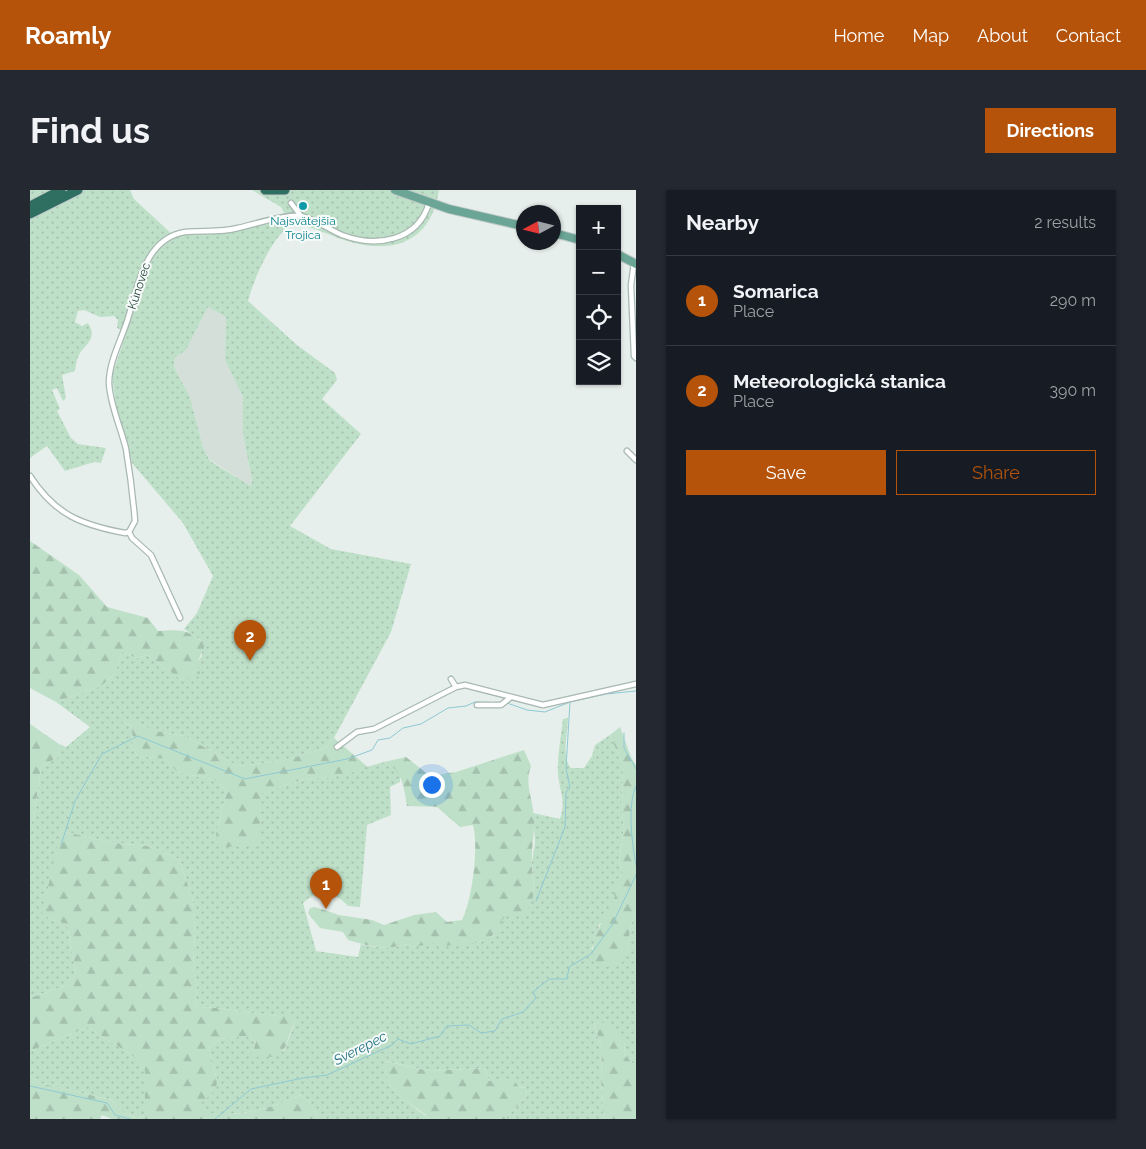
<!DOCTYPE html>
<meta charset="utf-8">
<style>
:root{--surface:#171b24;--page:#242831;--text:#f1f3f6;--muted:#9ea1a6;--line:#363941;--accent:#b45309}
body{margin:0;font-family:Raleway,sans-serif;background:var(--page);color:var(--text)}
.controls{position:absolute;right:15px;top:15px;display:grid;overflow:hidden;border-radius:0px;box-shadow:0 1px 4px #0004}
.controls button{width:45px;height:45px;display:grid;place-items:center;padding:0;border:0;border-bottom:1px solid var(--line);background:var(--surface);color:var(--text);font:25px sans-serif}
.compass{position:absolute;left:486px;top:15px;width:45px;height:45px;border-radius:50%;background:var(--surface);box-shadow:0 1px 4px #0004;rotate:263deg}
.you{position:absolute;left:401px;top:594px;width:18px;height:18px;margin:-12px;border:4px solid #fff;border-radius:50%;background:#1a73e8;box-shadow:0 0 0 8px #1a73e833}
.badge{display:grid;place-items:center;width:32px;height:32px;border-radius:50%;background:var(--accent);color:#fff;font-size:16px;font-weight:700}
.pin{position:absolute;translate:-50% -41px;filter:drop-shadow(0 1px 2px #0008)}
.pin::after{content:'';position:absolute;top:26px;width:18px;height:15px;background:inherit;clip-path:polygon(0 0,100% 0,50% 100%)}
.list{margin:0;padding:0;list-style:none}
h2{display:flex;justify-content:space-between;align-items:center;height:65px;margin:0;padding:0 20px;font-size:21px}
h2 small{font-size:16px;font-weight:400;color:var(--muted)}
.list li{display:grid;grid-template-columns:32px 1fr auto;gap:15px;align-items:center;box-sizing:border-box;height:90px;padding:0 20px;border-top:1px solid var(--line)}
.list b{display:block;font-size:19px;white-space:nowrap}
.list p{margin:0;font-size:16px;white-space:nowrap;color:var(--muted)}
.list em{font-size:16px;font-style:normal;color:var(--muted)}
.actions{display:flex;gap:10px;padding:15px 20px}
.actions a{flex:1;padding:11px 0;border:1px solid var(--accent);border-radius:0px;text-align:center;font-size:18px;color:var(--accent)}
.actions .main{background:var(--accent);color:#fff}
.icon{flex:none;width:28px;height:28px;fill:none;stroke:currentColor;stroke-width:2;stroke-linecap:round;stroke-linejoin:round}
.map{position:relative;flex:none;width:606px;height:929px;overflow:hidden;border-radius:0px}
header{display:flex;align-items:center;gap:30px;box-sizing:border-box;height:70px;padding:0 25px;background:var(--accent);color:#fff}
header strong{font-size:24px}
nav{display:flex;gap:28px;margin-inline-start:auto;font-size:18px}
.intro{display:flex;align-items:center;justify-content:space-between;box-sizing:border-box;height:120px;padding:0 30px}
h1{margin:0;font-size:35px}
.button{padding:12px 22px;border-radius:0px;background:var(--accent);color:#fff;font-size:18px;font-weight:700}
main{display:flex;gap:30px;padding:0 30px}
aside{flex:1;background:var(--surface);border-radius:0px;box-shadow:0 1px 4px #0004}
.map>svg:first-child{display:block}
</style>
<header>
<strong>Roamly</strong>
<nav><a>Home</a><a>Map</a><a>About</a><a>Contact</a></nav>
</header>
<div class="intro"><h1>Find us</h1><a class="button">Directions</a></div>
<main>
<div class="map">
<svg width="606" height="929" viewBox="0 0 606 929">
<defs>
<pattern id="grass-dots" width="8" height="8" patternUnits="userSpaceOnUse" patternTransform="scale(1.25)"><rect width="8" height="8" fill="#bfe0c8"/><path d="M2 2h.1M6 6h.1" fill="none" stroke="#a4c1ad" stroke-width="1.8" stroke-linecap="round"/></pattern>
<pattern id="forest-firs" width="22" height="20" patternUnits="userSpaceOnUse" patternTransform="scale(1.25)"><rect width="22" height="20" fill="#bfe0c8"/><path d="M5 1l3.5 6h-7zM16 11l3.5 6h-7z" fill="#a4c1ad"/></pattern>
</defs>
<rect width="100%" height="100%" fill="#e6efeb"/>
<path fill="#d4dfda" d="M178 117 196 127 195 170 213 207V245L222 290 221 296 180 270 173 257 160 207 144 177 145 168 156 160Z"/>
<path fill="url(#grass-dots)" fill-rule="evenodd" d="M0 0H100L104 9 144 46 154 43 206 40 258 30 251 17 222 0H409C401 52 364 65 317 51 299 45 283 37 265 33 243 42 224 89 218 111L267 155 305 183 307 190 292 209 331 244 260 336 301 359 381 374 361 442 304 548 295 558 252 571 207 576 155 546 126 541 92 528V532L102 537 103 558 108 566 135 569 147 582 185 590 197 601 186 644 229 604 274 589 303 587 354 572 363 576 370 583V592L360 597 361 625 337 635 330 717 318 716C303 700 290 698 273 713L286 761 328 767 331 754C346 758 362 759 377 754L382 757 397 753 450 752 463 746 473 727 504 700 502 672 505 653 503 623 530 629C536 610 530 603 528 584 527 566 531 547 533 529L538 528C538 541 531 568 541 578H554L562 566 565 555 580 545 593 576 592 623 594 638 589 671 593 682 588 689 585 706 576 729 569 735 567 749 561 759 598 762 600 739 606 720V877L594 864 595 852 563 832 572 858 571 891 574 929H475L496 906 497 898 459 891 454 878 400 881 355 871C354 900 376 910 396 926L393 929H289L280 912 270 905C239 920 205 928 171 922V913L187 890 179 858 189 849 218 846 226 852 222 864 254 861 265 832 262 826C231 827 200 817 169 817L165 814 167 798 163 778 165 742 162 707 149 669 117 656 85 653 31 641 19 729 37 734 46 782 41 794 0 808V636L4 627 11 577 28 567 29 554 36 557 60 537 26 512 71 496 84 485 92 462 107 468 117 465 152 490 172 466 170 450 154 439 167 423 183 386 153 333 102 273 87 223 82 186 96 143 87 138 88 130 84 126 70 127 54 120 48 121 45 132 52 136 58 133C69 150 53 155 49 165 46 170 46 176 45 181L32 185 36 208 33 211 27 198 22 200 30 219 27 221 41 248 48 254 76 258 71 273 64 272 35 281 17 256 0 268ZM178 117 196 127 195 170 213 207V245L222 290 221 296 180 271 173 257 160 207 144 177 145 168 156 160Z
M58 837 103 866 116 880 115 926 105 927 92 922 82 910 13 894 0 887V861Z"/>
<path fill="url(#forest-firs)" d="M0 351 49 385 77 417 118 428 128 441C150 440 158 438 175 455L167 473 170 484 152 490 117 465 107 468 92 462 84 485 71 496 26 512 0 498Z
M91 527 126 541 155 546 207 576 252 571 295 558 304 548 339 578 303 587 274 589 230 604V647L222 656 189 657 186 644 197 601 185 590 147 582 135 569 108 566 103 558 102 537 92 532Z
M0 534 29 554 28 567 11 577 4 627 0 636Z
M590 537 601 567 606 575V720L600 739 598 762 591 774 576 777 563 770C560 748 576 726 585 706L580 699 593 682 589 671 594 638 592 623 593 576 580 545Z
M494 560 501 576C494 594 503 609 504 628 505 642 501 658 502 673 502 694 509 706 494 724 463 724 478 733 462 746 449 756 427 754 411 756L406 753 382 757 377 754C357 761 338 756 318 750L313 742 290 738 278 723 280 718 285 717 309 725 342 730 354 735 384 725 406 722 417 732 432 730C442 711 449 656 443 635L430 637 407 617 377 616C374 598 373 580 354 572L376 567 400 586 426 582Z
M31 641 85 653 117 656 149 669 162 707 165 742 163 778 167 798 165 814 169 817C200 817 231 827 262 826L265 832C252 857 261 869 226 867L222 864 226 852 218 846 189 849 179 858 187 890 186 900 171 913 172 921C205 929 240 919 270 905L280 912 289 929H82L72 925 70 929H0V887L13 894 82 910 92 922 105 927 115 926V880L103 866 58 837 0 861V808L41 794 46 782 37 734 19 729 12 723Z
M563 826 591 845 595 852 594 864 606 877V929H574L571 891 572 858 563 831Z
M354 871 400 881 454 878 459 891 482 888 489 897 497 898 496 906 475 929H393L396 925C373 908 357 903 354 871Z"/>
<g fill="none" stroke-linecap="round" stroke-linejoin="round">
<path stroke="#8ec9d4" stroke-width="1" d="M477 513 497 520 515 522 540 512 576 504 606 501
M594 543V558L606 579
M606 596C597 615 602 654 606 675
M31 655 45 611 72 564 108 546 215 589 317 569 342 560 348 550 360 548 373 538 391 534 418 518 436 516 445 512 470 513
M506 711 535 637 536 602 540 598 536 578 540 512
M0 896 77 913 85 925 100 929
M185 929 221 899 273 888 297 885 362 855 368 849 381 854 410 846 417 836 439 835 451 843 465 841 472 829 493 822 506 808 503 802 519 789H537L539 777 561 764 582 735 606 685"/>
<defs>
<path id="street" d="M261 13 271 26
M604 73 601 95 604 166 606 168
M597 261 606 270
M0 286C25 325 52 335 95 343L99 342 105 331C103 307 100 283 96 259 91 238 80 215 79 193 79 170 93 147 99 125 108 94 116 48 155 42 173 40 189 43 208 38 221 35 260 23 271 26 285 29 298 39 312 45 347 58 388 51 399 13
M99 342 102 348 121 365 150 428
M421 489 426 497
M447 515H471L481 507
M307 557 327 542 344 539 426 497 435 495 513 515 606 494"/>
<path id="primary" d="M365 0 419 19 493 36
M524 43 550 50
M587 64 606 74"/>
<path id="highway" d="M235 0H255
M0 16 31 0
M0 24 48 0"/>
</defs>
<use href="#street" stroke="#a8b8b2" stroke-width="7"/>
<use href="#primary" stroke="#c2cac8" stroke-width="10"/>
<use href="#highway" stroke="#c2cac8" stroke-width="11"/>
<use href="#street" stroke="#fff" stroke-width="4.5"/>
<use href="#primary" stroke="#6aa596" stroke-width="8"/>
<use href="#highway" stroke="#2f6f62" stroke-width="9"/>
</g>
<circle fill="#0f9aa8" stroke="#f7fbf9" stroke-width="2" cx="273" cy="16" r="5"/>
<g text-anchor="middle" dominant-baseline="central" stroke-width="4" stroke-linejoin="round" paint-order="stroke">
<g font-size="12" fill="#0d838f" stroke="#f7fbf9">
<text x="273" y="31">Najsvätejšia<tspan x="273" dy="14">Trojica</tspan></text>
</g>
<g font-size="12" fill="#24423a" stroke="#f7fbf9">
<text transform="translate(109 96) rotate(-72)">Kúnovec</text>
</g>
<g font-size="14" font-style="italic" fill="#1c6f80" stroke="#f7fbf9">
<text transform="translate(330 858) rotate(-27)">Sverepec</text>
</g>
</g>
</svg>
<div class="controls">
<button>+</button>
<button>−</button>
<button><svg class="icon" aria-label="locate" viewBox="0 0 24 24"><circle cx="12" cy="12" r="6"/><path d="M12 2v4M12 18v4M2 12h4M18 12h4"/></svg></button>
<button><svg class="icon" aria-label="layers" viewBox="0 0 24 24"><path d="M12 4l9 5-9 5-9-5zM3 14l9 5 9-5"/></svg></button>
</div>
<svg class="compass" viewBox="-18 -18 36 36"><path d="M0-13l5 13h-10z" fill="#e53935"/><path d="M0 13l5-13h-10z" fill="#9ea1a6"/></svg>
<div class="you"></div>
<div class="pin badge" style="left:296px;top:719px">1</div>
<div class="pin badge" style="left:220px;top:471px">2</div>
</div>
<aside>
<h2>Nearby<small>2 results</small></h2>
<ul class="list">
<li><span class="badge">1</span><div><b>Somarica</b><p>Place</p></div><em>290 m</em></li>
<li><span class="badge">2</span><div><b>Meteorologická stanica</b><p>Place</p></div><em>390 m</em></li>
</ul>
<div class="actions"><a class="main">Save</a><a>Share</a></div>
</aside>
</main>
